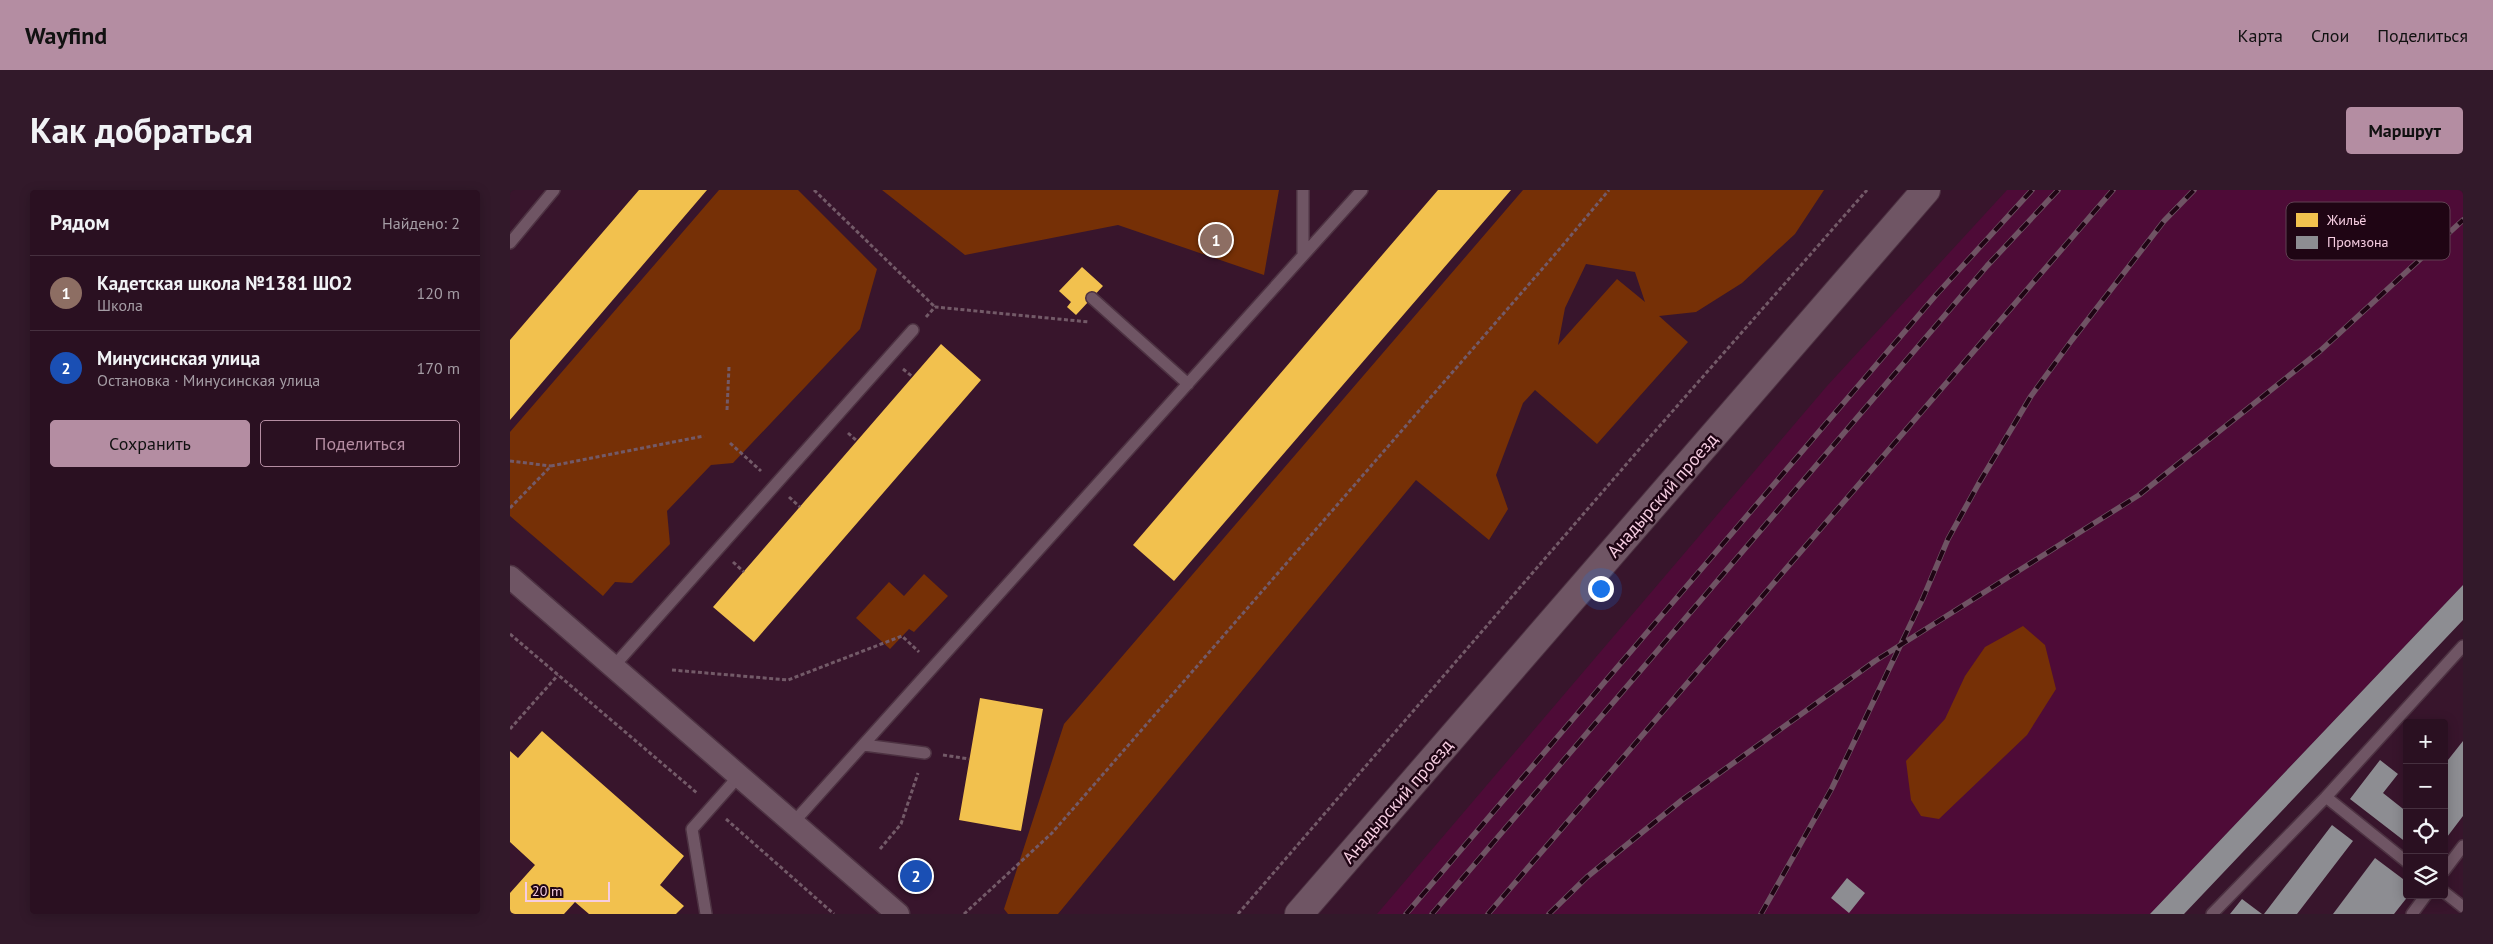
<!DOCTYPE html>
<html lang="ru">
<meta charset="utf-8">
<style>
:root{--surface:#2a1021;--page:#32192a;--text:#f1f3f6;--muted:#a59da5;--line:#46303f;--accent:#b48da2}
body{margin:0;font-family:"PT Sans",sans-serif;background:var(--page);color:var(--text)}
.controls{position:absolute;right:15px;bottom:15px;display:grid;overflow:hidden;border-radius:5px;box-shadow:0 2px 12px #0003}
.controls button{width:45px;height:45px;display:grid;place-items:center;padding:0;border:0;border-bottom:1px solid var(--line);background:var(--surface);color:var(--text);font:25px sans-serif}
.scale{position:absolute;left:15px;bottom:12px;width:85px;box-sizing:border-box;padding-left:5px;border:2px solid #f6cde1;border-top:0;font-size:14px;line-height:18px;white-space:nowrap;color:#f6cde1;-webkit-text-stroke:4px #1f0514;paint-order:stroke}
.you{position:absolute;left:1090px;top:398px;width:18px;height:18px;margin:-12px;border:4px solid #fff;border-radius:50%;background:#1a73e8;box-shadow:0 0 0 8px #1a73e833}
.badge{display:grid;place-items:center;width:32px;height:32px;border-radius:50%;background:var(--accent);color:#fff;font-size:16px;font-weight:700}
.pin{position:absolute;translate:-50% -50%;border:2px solid #fff;box-shadow:0 1px 5px #0006}
.list{margin:0;padding:0;list-style:none}
h2{display:flex;justify-content:space-between;align-items:center;height:65px;margin:0;padding:0 20px;font-size:21px}
h2 small{font-size:16px;font-weight:400;color:var(--muted)}
.list li{display:grid;grid-template-columns:32px 1fr auto;gap:15px;align-items:center;box-sizing:border-box;height:75px;padding:0 20px;border-top:1px solid var(--line)}
.list b{display:block;font-size:19px;white-space:nowrap}
.list p{margin:0;font-size:16px;white-space:nowrap;color:var(--muted)}
.list em{font-size:16px;font-style:normal;color:var(--muted)}
.actions{display:flex;gap:10px;padding:15px 20px}
.actions a{flex:1;padding:11px 0;border:1px solid var(--accent);border-radius:5px;text-align:center;font-size:18px;color:var(--accent)}
.actions .main{background:var(--accent);color:#111}
.icon{flex:none;width:28px;height:28px;fill:none;stroke:currentColor;stroke-width:2;stroke-linecap:round;stroke-linejoin:round}
.map{position:relative;flex:none;width:1953px;height:724px;overflow:hidden;border-radius:5px}
header{display:flex;align-items:center;gap:30px;box-sizing:border-box;height:70px;padding:0 25px;background:var(--accent);color:#111}
header strong{font-size:24px}
nav{display:flex;gap:28px;margin-inline-start:auto;font-size:18px}
.intro{display:flex;align-items:center;justify-content:space-between;box-sizing:border-box;height:120px;padding:0 30px}
h1{margin:0;font-size:35px}
.button{padding:12px 22px;border-radius:5px;background:var(--accent);color:#111;font-size:18px;font-weight:700}
main{display:flex;gap:30px;padding:0 30px}
aside{flex:1;background:var(--surface);border-radius:5px;box-shadow:0 2px 12px #0003}
.map>svg:first-child{display:block}
</style>
<header>
<strong>Wayfind</strong>
<nav><a>Карта</a><a>Слои</a><a>Поделиться</a></nav>
</header>
<div class="intro"><h1>Как добраться</h1><a class="button">Маршрут</a></div>
<main>
<aside>
<h2>Рядом<small>Найдено: 2</small></h2>
<ul class="list">
<li><span class="badge" style="background:#8d6e63">1</span><div><b>Кадетская школа №1381 ШО2</b><p>Школа</p></div><em>120 m</em></li>
<li><span class="badge" style="background:#1a4fb4">2</span><div><b>Минусинская улица</b><p>Остановка · Минусинская улица</p></div><em>170 m</em></li>
</ul>
<div class="actions"><a class="main">Сохранить</a><a>Поделиться</a></div>
</aside>
<div class="map">
<svg width="1953" height="724" viewBox="0 0 1953 724">
<rect width="100%" height="100%" fill="#38152c"/>
<path fill="#4e0b37" d="M1497 0H1953V395L1640 724H867L1317 196Z"/>
<path fill="#763006" fill-rule="evenodd" d="M209 0H288L367 79 350 139 223 273 201 275 157 321 160 354 122 393 105 392 93 406 0 326V242Z
M372 0H769L754 85 608 35 455 65Z
M1013 0H1314L1285 44 1232 93 1186 122 1149 126 1178 152 1087 254 1025 200 1013 213 986 285 998 319 979 350 906 290 548 724H498L494 719 554 534ZM1076 74 1125 82 1135 112 1107 89 1048 155 1055 118Z
M414 384 438 406 404 442 399 439 380 459 346 428 379 392 394 406Z
M1513 436 1535 455 1546 499 1517 545 1429 629 1411 626 1401 610 1396 571 1435 529 1455 486 1475 457Z"/>
<path fill="#f2c14e" d="M129 0H197L0 230V150Z
M928 0H1001L664 391 623 355Z
M572 77 593 96 566 125 557 117 561 112 549 101Z
M431 154 471 190 244 452 203 417Z
M470 508 533 519 511 641 449 630Z
M32 541 174 666 150 695 174 716 166 724H79L65 712 54 724H0V703L25 675 0 652V561L8 568Z"/>
<path fill="#8d8d92" d="M1953 395V430L1674 724H1640Z
M1953 551V626L1934 651V575Z
M1870 570 1888 584 1873 603 1897 622V653L1840 609Z
M1822 635 1843 651 1787 724H1754Z
M1865 668 1897 692V705H1899L1884 724H1823Z
M1337 688 1355 703 1339 723 1321 708Z
M1732 709 1752 724H1720Z"/>
<g fill="none" stroke-linecap="round" stroke-linejoin="round">
<defs>
<path id="service" d="M793 0V65
M0 53 44 0
M582 108 678 194
M103 477 403 140
M354 555 415 563
M282 634 852 0
M1897 672 1816 607 1953 456
M1934 681 1953 656
M1934 702 1953 717
M196 724 182 639 228 587
M1702 724 1816 607
M1902 724 1916 705"/>
<path id="minor" d="M0 387 388 724"/>
<path id="tertiary" d="M789 724 1416 0"/>
</defs>
<use href="#service" stroke="#4d3242" stroke-width="14"/>
<use href="#minor" stroke="#4d3242" stroke-width="25"/>
<use href="#tertiary" stroke="#4d3242" stroke-width="30"/>
<path stroke="#735a68" stroke-width="3" stroke-dasharray="4 2.5" stroke-linecap="butt" d="M304 0 425 117
M416 127 425 117 579 132
M393 179 403 187
M217 220 219 177
M338 243 347 251
M220 253 251 281
M0 271 41 276
M279 307 290 317
M0 318 41 276 194 246
M223 372 234 382
M0 444 187 603
M162 480 278 490 392 446 409 462
M0 539 48 485
M433 565 459 569
M216 629 324 724
M370 659 391 634 408 583
M454 724 542 643 1047 62 1099 0
M728 724 1139 248 1357 0"/>
<use href="#service" stroke="#6f5564" stroke-width="11"/>
<use href="#minor" stroke="#6f5564" stroke-width="22"/>
<use href="#tertiary" stroke="#6f5564" stroke-width="28"/>
<defs>
<path id="rail" d="M896 724 1426 105 1522 0
M922 724 1477 76 1548 0
M978 724 1603 0
M1039 724 1077 687 1172 610 1365 471 1629 305 1810 161 1953 30
M1251 724 1322 598 1413 408 1438 349 1469 293 1521 206 1562 150 1654 31 1684 0"/>
</defs>
<use href="#rail" stroke="#6f5464" stroke-width="5.5"/>
<use href="#rail" stroke="#1f0514" stroke-width="4" stroke-dasharray="11" stroke-linecap="butt"/>
</g>
<g text-anchor="middle" dominant-baseline="central" stroke-width="5" stroke-linejoin="round" paint-order="stroke">
<g font-size="18" fill="#f6cde1" stroke="#1f0514">
<text transform="translate(1152 305) rotate(-49)">Анадырский проезд</text>
<text transform="translate(887 611) rotate(-49)">Анадырский проезд</text>
</g>
</g>
<rect x="1776" y="12" width="164" height="58" rx="8" fill="#1f0514" stroke="#604152" stroke-width="1"/>
<rect x="1786" y="23" width="22" height="14" fill="#f2c14e"/>
<rect x="1786" y="46" width="22" height="13" fill="#8d8d92"/>
<g font-size="14" fill="#f6cde1">
<text x="1817" y="35">Жильё</text>
<text x="1817" y="57">Промзона</text>
</g>
</svg>
<div class="controls">
<button>+</button>
<button>−</button>
<button><svg class="icon" aria-label="locate" viewBox="0 0 24 24"><circle cx="12" cy="12" r="6"/><path d="M12 2v4M12 18v4M2 12h4M18 12h4"/></svg></button>
<button><svg class="icon" aria-label="layers" viewBox="0 0 24 24"><path d="M12 4l9 5-9 5-9-5zM3 14l9 5 9-5"/></svg></button>
</div>
<div class="scale">20 m</div>
<div class="you"></div>
<div class="pin badge" style="left:706px;top:50px;background:#8d6e63">1</div>
<div class="pin badge" style="left:406px;top:686px;background:#1a4fb4">2</div>
</div>
</main>
